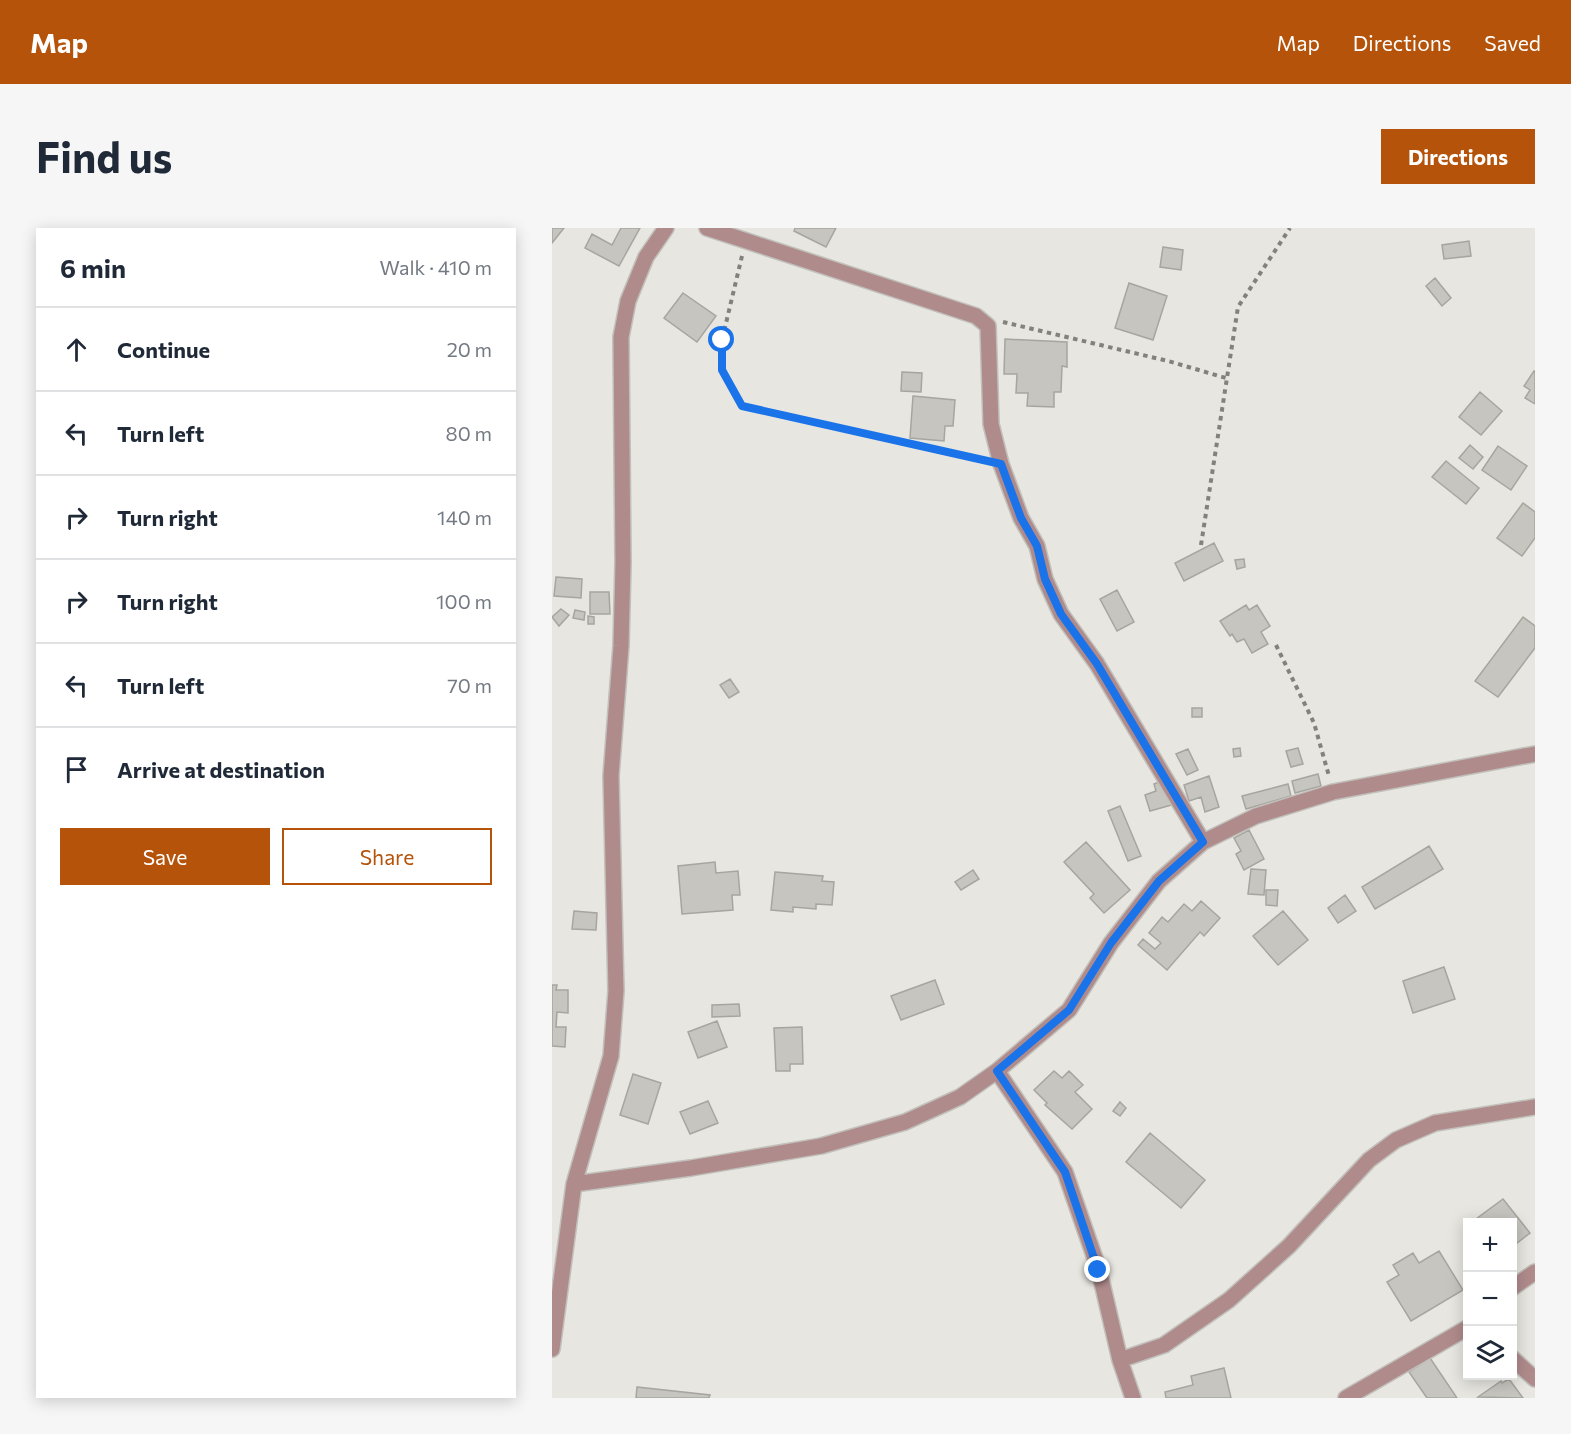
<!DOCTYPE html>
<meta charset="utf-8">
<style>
:root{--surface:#fff;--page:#f6f6f7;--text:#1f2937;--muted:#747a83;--line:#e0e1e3;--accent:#b45309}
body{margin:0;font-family:Commissioner,sans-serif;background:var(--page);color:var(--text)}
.controls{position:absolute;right:18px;bottom:18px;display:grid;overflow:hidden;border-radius:0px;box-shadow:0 3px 15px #0003}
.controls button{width:54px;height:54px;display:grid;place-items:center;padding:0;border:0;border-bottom:2px solid var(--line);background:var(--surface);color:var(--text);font:30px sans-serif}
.stop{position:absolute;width:18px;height:18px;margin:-14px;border:4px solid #1a73e8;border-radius:50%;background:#fff}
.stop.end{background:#1a73e8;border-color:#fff;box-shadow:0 2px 6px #0008}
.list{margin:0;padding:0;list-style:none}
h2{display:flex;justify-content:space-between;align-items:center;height:78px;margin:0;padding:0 24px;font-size:26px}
h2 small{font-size:20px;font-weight:400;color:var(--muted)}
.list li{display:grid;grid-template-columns:39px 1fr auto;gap:18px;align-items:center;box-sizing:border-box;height:84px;padding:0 24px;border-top:2px solid var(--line)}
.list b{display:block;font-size:22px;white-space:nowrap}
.list em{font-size:20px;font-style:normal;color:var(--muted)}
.actions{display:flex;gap:12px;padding:18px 24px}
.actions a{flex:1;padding:14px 0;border:2px solid var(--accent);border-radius:0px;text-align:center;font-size:21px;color:var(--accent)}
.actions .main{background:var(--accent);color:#fff}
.icon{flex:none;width:33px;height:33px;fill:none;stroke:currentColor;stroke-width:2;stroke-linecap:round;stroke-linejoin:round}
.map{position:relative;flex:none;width:983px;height:1170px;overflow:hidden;border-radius:0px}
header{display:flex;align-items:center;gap:36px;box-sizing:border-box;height:84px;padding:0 30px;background:var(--accent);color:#fff}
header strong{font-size:28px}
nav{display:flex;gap:33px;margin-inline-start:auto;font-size:21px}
.intro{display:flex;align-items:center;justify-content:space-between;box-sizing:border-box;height:144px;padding:0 36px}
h1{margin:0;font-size:42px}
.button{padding:15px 27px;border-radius:0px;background:var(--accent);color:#fff;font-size:21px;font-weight:700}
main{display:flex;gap:36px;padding:0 36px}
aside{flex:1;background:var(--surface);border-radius:0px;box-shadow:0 3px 15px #0003}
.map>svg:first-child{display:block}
</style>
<header>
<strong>Map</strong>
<nav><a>Map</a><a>Directions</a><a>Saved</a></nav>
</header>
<div class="intro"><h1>Find us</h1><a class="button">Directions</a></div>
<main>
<aside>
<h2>6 min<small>Walk · 410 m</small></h2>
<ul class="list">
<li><svg class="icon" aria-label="ahead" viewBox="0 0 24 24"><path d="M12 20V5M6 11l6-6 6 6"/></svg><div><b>Continue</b></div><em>20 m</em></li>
<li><svg class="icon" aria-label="left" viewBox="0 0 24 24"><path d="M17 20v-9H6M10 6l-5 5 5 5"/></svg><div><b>Turn left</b></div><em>80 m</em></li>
<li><svg class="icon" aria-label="right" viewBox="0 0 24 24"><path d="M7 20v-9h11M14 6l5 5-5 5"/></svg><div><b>Turn right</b></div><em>140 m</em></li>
<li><svg class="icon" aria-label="right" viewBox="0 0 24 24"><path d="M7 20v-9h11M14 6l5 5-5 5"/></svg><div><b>Turn right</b></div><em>100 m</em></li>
<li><svg class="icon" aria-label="left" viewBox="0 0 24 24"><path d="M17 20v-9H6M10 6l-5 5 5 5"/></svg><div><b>Turn left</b></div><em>70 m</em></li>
<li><svg class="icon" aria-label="arrive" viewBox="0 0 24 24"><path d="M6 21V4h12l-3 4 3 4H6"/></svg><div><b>Arrive at destination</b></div></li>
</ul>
<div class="actions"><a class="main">Save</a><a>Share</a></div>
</aside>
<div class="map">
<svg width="983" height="1170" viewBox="0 0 983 1170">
<rect width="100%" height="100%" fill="#e7e6e0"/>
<path fill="#c6c5bf" stroke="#a6a59f" stroke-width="1.5" d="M0 0H12L0 15Z
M69 0H88L67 38 33 20 40 6 60 17Z
M243 0H284L274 19 242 3Z
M917 13 919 28 892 31 890 17Z
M611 19 631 22 629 42 608 39Z
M883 50 899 70 890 78 874 58Z
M577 55 615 68 601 112 563 100Z
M131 65 164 88 145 114 112 90Z
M453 111 515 114V139L510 138 509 164H502V179L475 178 476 165H464L465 146H452Z
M982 143H983V176L973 170 978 162 972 158Z
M350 144 370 145 369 164 349 163Z
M928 164 950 183 929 207 907 189Z
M361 168 403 172 401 198H393L392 213 358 210Z
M918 217 931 229 921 241 907 230Z
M946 218 975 238 959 262 930 242Z
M894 233 927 260 914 276 880 249Z
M971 275 983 284V310L970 328 945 310Z
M662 315 671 333 632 353 623 335Z
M692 331 693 339 685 341 683 332Z
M4 349 30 351 29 370 2 368Z
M565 362 582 394 565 403 548 371Z
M38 364H57L58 386H38Z
M694 377 697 382 705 377 718 398 709 404 716 416 700 425 692 411 685 414 680 406 678 408 668 393Z
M9 381 17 387 7 398 0 389Z
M23 382 33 384 32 392 21 390Z
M36 388 42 389V396H36Z
M971 389 983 398V420L946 469 923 453Z
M178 451 187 464 177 470 168 457Z
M640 480H650V489H640Z
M688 520 689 528 682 529 681 521Z
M746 520 751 536 739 539 734 523Z
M636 521 646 542 635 547 624 526Z
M766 546 769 558 743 565 740 553Z
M657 548 667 579 653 584 649 569 637 573 632 557Z
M610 553 623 576 598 583 593 567 604 563 602 556Z
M736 556 739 568 694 581 690 568Z
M568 578 589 628 576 633 556 583Z
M697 602 712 631 692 642 684 626 689 623 682 610Z
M534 614 578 662 552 685 538 670 542 666 512 634Z
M877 618 891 641 823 681 810 659Z
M163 634 164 645 186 643 188 667H180L181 682 130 686 126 638Z
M699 641 714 642 712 667 696 666Z
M421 642 427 651 409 662 403 654Z
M223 644 271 648 270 653 282 654 280 677 264 676V681L241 679V684L219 682Z
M714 662H726L725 678 714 677Z
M793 667 804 683 786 695 776 680Z
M649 673 668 690 652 708 648 704 615 742 586 717 591 711 603 721 609 715 597 705 610 689 616 694 632 676 640 683Z
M22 683 45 685 44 702 20 701Z
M731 683 756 712 726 737 701 708Z
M892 739 903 771 861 785 851 753Z
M383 752 392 776 349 792 339 768Z
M0 757H5L4 762H16V785L5 784 4 799H14L13 819 0 818Z
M187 776 188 788 160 789V777Z
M165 793 175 819 146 830 136 804Z
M250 799 251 836H238V843H224L222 800Z
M502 843 510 850 517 843 531 857 523 864 540 881 520 901 493 877 495 875 482 862Z
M81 846 109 855 96 896 68 887Z
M156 873 166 895 138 906 128 884Z
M568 874 574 880 568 888 561 883Z
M598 905 653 952 629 980 574 934Z
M951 971 978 1005 960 1019V994H920Z
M887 1023 911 1062 859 1093 835 1054 847 1047 841 1037 861 1025 867 1035Z
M878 1130 905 1170H875L857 1144Z
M672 1140 679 1170H614L613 1164 641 1157 639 1148Z
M957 1151 971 1170 926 1169 949 1153 950 1155Z
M85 1159 158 1167 157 1170H84Z"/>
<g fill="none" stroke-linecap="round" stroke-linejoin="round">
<defs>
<path id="minor" d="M155 0 424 88 436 98 439 196 449 236 469 290 485 318 493 351 509 386 545 436 651 614
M445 843 513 944 547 1042 568 1132 581 1170
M22 956 139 940 269 918 353 894 408 869 445 843 517 782 559 715 607 653 651 614 704 588 781 564 983 526
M960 1060 983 1044
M0 1121 22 956 59 828 64 763 59 548 69 418 71 335 69 109 76 73 94 29 114 0
M960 1130 983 1151
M568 1132 612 1117 677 1072 737 1018 817 932 844 912 883 895 983 879
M794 1170 915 1100"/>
</defs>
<use href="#minor" stroke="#c1c0bb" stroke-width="18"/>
<path stroke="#82827d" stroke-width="4" stroke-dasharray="4.5 4.5" stroke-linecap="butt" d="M190 28 170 112V142L190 178 430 231
M451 94 616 133 674 150
M649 317 686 79 738 0
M724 417 762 495 777 548"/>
<use href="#minor" stroke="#b08b8c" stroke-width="15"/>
</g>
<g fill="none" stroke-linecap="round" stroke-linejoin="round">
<path stroke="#1a73e8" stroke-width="8" d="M170 112V142L190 178 449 236 469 290 485 318 493 351 509 386 545 436 651 614 607 653 559 715 517 782 445 843 513 944 546 1042"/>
</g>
</svg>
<div class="controls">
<button>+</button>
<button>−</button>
<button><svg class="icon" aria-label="layers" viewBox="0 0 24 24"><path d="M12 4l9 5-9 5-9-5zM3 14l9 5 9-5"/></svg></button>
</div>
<div class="stop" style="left:170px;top:112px"></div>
<div class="stop end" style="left:546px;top:1042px"></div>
</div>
</main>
